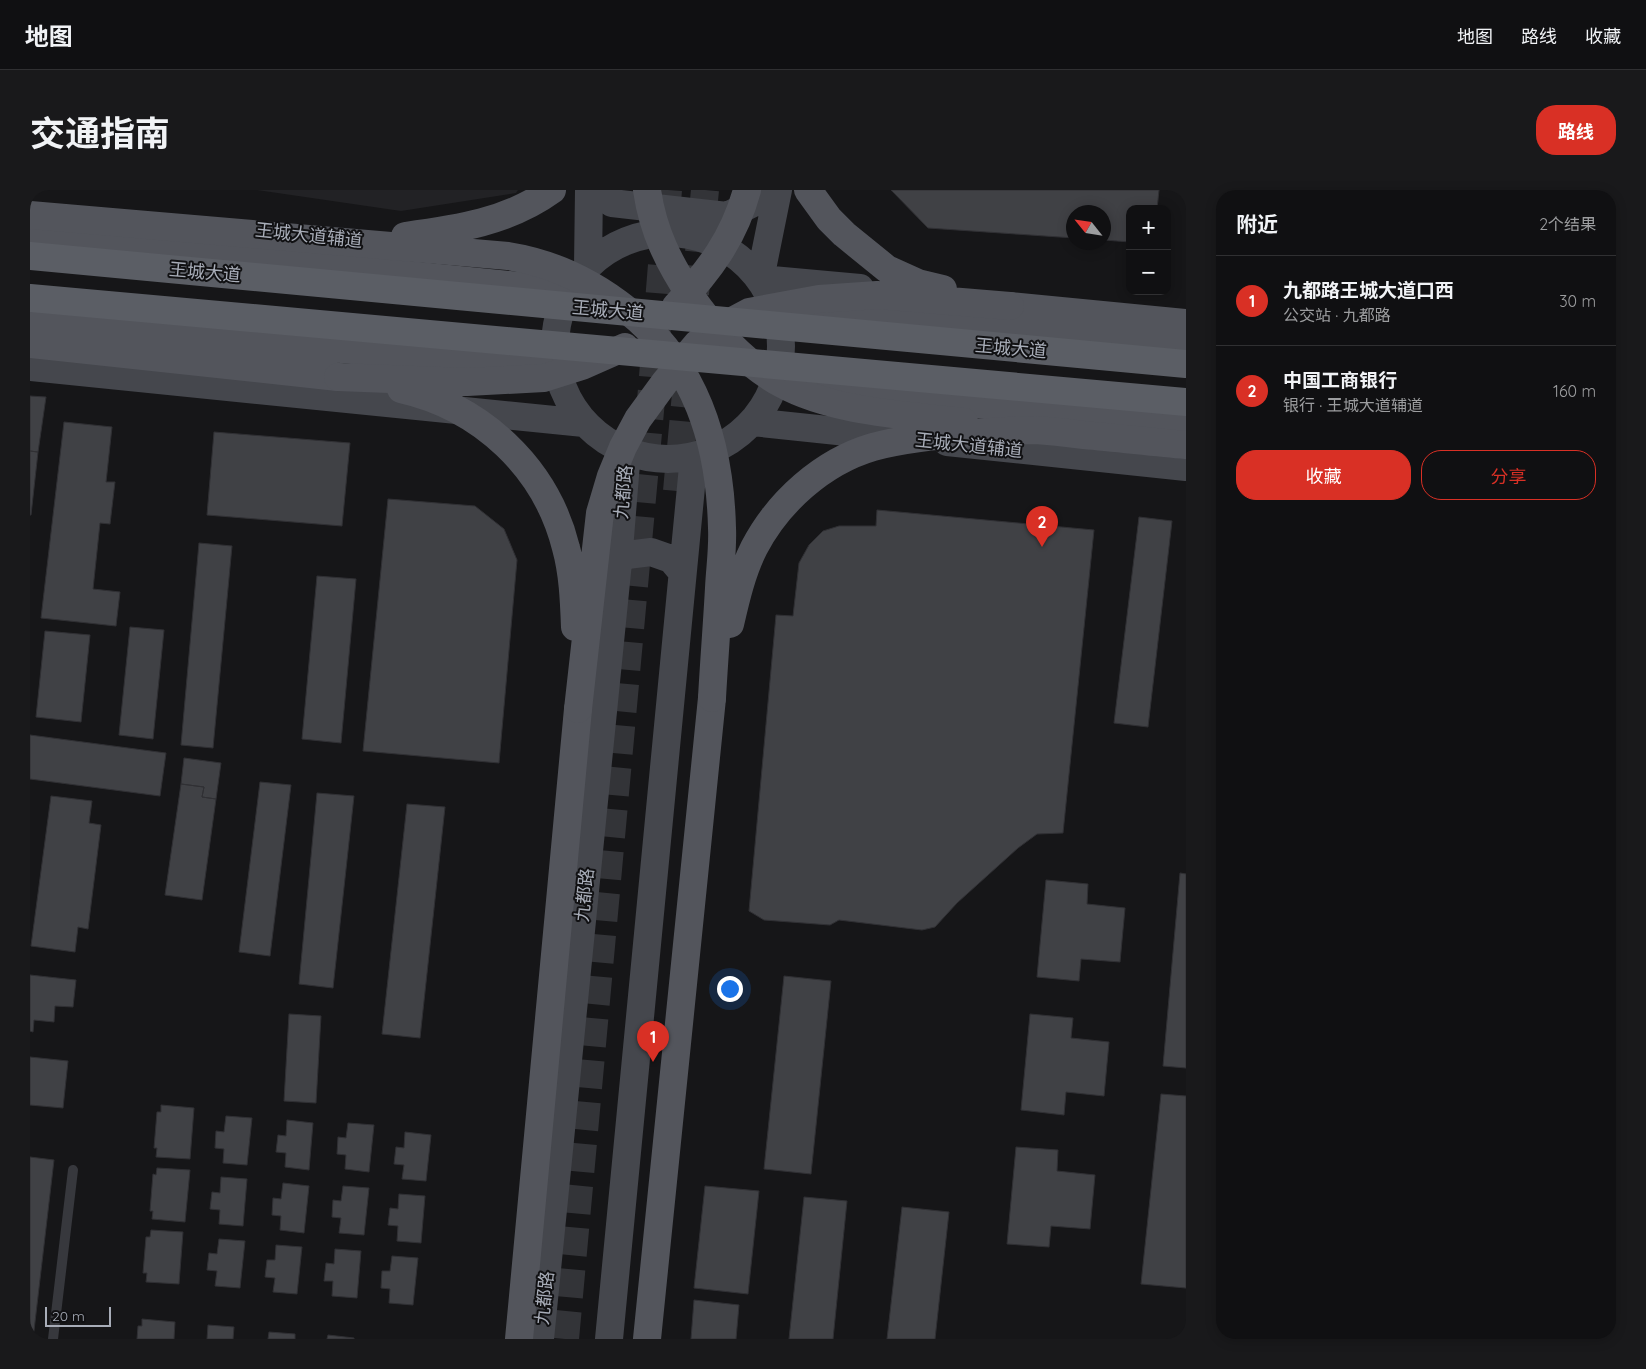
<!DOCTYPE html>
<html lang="zh">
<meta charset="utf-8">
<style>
:root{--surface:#101012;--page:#19191b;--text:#f1f3f6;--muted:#9c9d9f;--line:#303032;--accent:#d93025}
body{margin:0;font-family:Quicksand,"Noto Sans SC",sans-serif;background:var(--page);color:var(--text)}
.controls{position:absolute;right:15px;top:15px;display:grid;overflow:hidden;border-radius:10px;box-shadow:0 2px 12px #0003}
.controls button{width:45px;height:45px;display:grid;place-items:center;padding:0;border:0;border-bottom:1px solid var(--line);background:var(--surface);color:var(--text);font:25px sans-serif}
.compass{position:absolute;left:1036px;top:15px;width:45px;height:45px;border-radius:50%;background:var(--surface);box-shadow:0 2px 12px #0003;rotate:300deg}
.scale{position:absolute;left:15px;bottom:12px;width:66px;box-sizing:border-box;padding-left:5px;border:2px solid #a8adb8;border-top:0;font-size:14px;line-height:18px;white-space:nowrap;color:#a8adb8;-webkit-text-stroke:4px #111113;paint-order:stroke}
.you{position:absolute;left:699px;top:798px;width:18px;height:18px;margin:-12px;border:4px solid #fff;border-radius:50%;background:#1a73e8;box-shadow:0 0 0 8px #1a73e833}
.badge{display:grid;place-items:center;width:32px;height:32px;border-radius:50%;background:var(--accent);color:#fff;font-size:16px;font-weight:700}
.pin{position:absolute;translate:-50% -41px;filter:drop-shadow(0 1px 2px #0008)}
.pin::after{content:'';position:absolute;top:26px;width:18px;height:15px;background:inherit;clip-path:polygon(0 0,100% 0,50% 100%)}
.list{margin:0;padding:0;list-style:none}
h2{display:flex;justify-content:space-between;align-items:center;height:65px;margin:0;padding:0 20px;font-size:21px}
h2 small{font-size:16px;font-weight:400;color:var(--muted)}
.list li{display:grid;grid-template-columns:32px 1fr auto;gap:15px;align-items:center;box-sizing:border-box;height:90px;padding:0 20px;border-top:1px solid var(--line)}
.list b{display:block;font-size:19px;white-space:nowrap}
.list p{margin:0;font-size:16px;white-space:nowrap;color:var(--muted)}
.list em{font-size:16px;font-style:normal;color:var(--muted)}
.actions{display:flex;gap:10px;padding:15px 20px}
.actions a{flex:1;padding:11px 0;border:1px solid var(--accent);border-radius:20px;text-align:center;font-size:18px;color:var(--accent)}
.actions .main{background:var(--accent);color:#fff}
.map{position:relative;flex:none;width:1156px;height:1149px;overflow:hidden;border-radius:20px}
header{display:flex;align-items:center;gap:30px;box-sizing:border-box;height:70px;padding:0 25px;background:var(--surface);border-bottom:1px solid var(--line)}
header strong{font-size:24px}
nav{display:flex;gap:28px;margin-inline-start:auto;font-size:18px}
.intro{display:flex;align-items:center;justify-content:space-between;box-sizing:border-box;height:120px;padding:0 30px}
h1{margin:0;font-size:35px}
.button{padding:12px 22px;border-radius:20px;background:var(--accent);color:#fff;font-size:18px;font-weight:700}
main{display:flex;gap:30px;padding:0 30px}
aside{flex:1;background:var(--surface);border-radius:20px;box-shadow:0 2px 12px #0003}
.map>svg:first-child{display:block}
</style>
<header>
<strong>地图</strong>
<nav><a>地图</a><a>路线</a><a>收藏</a></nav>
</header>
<div class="intro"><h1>交通指南</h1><a class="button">路线</a></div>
<main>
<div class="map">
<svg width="1156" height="1149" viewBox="0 0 1156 1149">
<rect width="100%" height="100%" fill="#161618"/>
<path fill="#222225" d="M227 0H488L486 3 371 21Z"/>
<path fill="#404145" stroke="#303034" d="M861 0H1129L1127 19H1100V52L1074 50V22H1044V48L898 38Z
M0 206 16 207 8 262 0 261Z
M34 232 82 237 76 292H85L80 334 70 333 63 399 90 402 86 436 11 428Z
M184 242 320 253 312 336 177 325Z
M0 261 8 262 1 325H0Z
M358 309 445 316 474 339 487 370 469 573 333 561Z
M847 320 1064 340 1033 643 1007 644 988 658 927 713 905 737 892 740 809 730 800 735 734 730 719 721 746 425 763 426 769 373 779 355 793 341 809 336H846Z
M1109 327 1142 331 1118 537 1084 533Z
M169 353 202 356 183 558 151 555Z
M287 386 326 389 311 553 272 549Z
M100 437 134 440 123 549 89 545Z
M15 441 60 445 51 532 6 527Z
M0 545 136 563 130 606 0 589Z
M154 568 191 573 186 609 172 607 174 597 151 594Z
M230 592 261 595 240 766 209 762Z
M151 594 174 597 172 607 186 609 172 710 135 705Z
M287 603 324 606 303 798 269 794Z
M21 606 62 611 59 633 71 635 58 739 48 737 45 762 1 756Z
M377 614 415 617 390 848 352 844Z
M1150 683 1156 684V878L1133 876Z
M1016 690 1058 694 1057 714 1095 718 1090 772 1051 769 1049 791 1007 787Z
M0 785 46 790 43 817 25 816 24 832 4 830 3 842 0 841Z
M754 786 801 791 781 984 734 979Z
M259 824 291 826 286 913 254 911Z
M1000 824 1043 828 1041 848 1079 852 1074 906 1036 902 1034 925 991 920Z
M0 867 38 871 33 918 0 915Z
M1131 904 1156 906V1098L1111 1094Z
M131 915 164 918 160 969 126 967 127 958H124L127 922H131Z
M196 926 222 928 217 975 193 973 194 959 185 958 186 941 194 942Z
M257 930 283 933 279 980 255 977 256 963 246 962 248 945 256 946Z
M318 933 344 935 339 982 315 979 316 965 307 964 308 947 316 948Z
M375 942 401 945 396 991 372 989 374 975 364 974 366 957 374 958Z
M986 957 1028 960 1027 981 1065 985 1060 1039 1021 1036 1019 1057 977 1054Z
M0 967 24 970 3 1149H0Z
M127 978 160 980 155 1032 122 1029 123 1021H120L123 984 126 985Z
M191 987 217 989 213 1036 189 1034 190 1020 180 1019 182 1002 190 1003Z
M253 993 279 996 274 1043 250 1040 251 1026 242 1025 243 1008 251 1009Z
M313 996 339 998 334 1045 309 1043 311 1028 302 1027 303 1010 311 1011Z
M675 996 729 1001 718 1104 664 1098Z
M369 1004 395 1006 391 1053 367 1051 368 1036 358 1035 360 1018 368 1019Z
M774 1007 817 1011 803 1149H759Z
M872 1017 919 1022 905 1149H857Z
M121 1040 153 1042 149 1094 116 1092 117 1083H113L116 1047H120Z
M189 1049 215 1051 210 1098 185 1096 187 1081 177 1080 179 1063 187 1064Z
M246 1055 272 1057 267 1104 243 1102 245 1088 235 1087 237 1070H245Z
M305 1059 331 1061 327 1108 302 1106 303 1091H294L296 1073 304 1074Z
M362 1066 388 1068 383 1115 359 1113 360 1099 351 1098 352 1081H360Z
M664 1110 709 1115 706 1149H661Z
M112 1129 145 1132 144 1149H107L108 1136H112Z
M178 1135 204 1137 203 1149H177Z
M239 1142 265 1144V1149H238Z
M298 1145 324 1148V1149H297Z"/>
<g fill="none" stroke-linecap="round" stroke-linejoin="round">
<path stroke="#333438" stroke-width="28" stroke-dasharray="28 14" stroke-linecap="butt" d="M665 104 675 0
M647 301 658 182
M535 1149 622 199 638 0"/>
<path stroke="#37383d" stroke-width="10" d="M23 1149 43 980"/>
<path stroke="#45474d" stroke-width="28" d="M572 0 582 13 697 26 747 1
M525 156a113 113 0 1 1 226 0a113 113 0 1 1-226 0Z
M558 76 559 0
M730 89 830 98
M730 89 748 0
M0 177 554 233
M722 232 874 248
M917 252 1156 277
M588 372 597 365 621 362 641 369 652 382
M510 1149 588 372 597 261
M579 1149 664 266"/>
<path stroke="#53555c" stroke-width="28" d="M0 47 539 101
M980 116 1156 133
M749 120 1156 159
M0 130 527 179
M0 154 308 187
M785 200 1156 233
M489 1149 548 519
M617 1149 682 508"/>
<path stroke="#53555c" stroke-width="28" d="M617 0C623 42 639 73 662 108 686 142 715 174 752 194 803 222 877 225 934 232
M778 0 799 29 814 44 857 79 888 93 913 99
M0 25 478 66C522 73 562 92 597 120 666 174 690 252 692 338 693 358 690 378 689 398 687 435 684 471 682 508
M375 46C427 39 478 32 522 0
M646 116C679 81 704 48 717 0
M308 187 437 192 514 188 552 176 595 157
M371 199C451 217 516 277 536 358 543 383 544 411 545 437
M700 434C706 408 712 382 724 358 748 312 792 272 843 257 876 248 910 245 944 243 964 242 985 240 1005 240 1021 241 1038 243 1054 245 1088 248 1122 252 1156 255
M548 519 570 323 581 286 593 257 608 229 635 192 667 154 687 139 719 122 789 109 847 105 980 116"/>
<path stroke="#5b5e65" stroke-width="28" d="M0 66 1156 174
M0 108 1156 212"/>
</g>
<g text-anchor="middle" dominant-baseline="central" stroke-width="4" stroke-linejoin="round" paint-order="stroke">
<g font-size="18" fill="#a8adb8" stroke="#111113">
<text transform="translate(279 45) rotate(6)">王城大道辅道</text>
<text transform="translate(175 82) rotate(5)">王城大道</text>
<text transform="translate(578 120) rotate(5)">王城大道</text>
<text transform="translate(981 158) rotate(5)">王城大道</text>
<text transform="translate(939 255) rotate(6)">王城大道辅道</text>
<text transform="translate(593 302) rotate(-85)">九都路</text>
<text transform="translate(554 705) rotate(-84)">九都路</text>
<text transform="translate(514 1108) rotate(-84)">九都路</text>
</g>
</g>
</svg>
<div class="controls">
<button>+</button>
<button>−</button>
</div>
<svg class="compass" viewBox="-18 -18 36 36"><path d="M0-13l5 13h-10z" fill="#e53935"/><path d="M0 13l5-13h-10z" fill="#9c9d9f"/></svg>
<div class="scale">20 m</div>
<div class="you"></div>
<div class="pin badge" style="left:623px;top:872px">1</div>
<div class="pin badge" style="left:1012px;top:357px">2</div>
</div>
<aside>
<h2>附近<small>2个结果</small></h2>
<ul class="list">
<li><span class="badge">1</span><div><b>九都路王城大道口西</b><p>公交站 · 九都路</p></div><em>30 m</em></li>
<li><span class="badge">2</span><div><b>中国工商银行</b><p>银行 · 王城大道辅道</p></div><em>160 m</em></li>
</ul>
<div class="actions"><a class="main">收藏</a><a>分享</a></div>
</aside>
</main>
